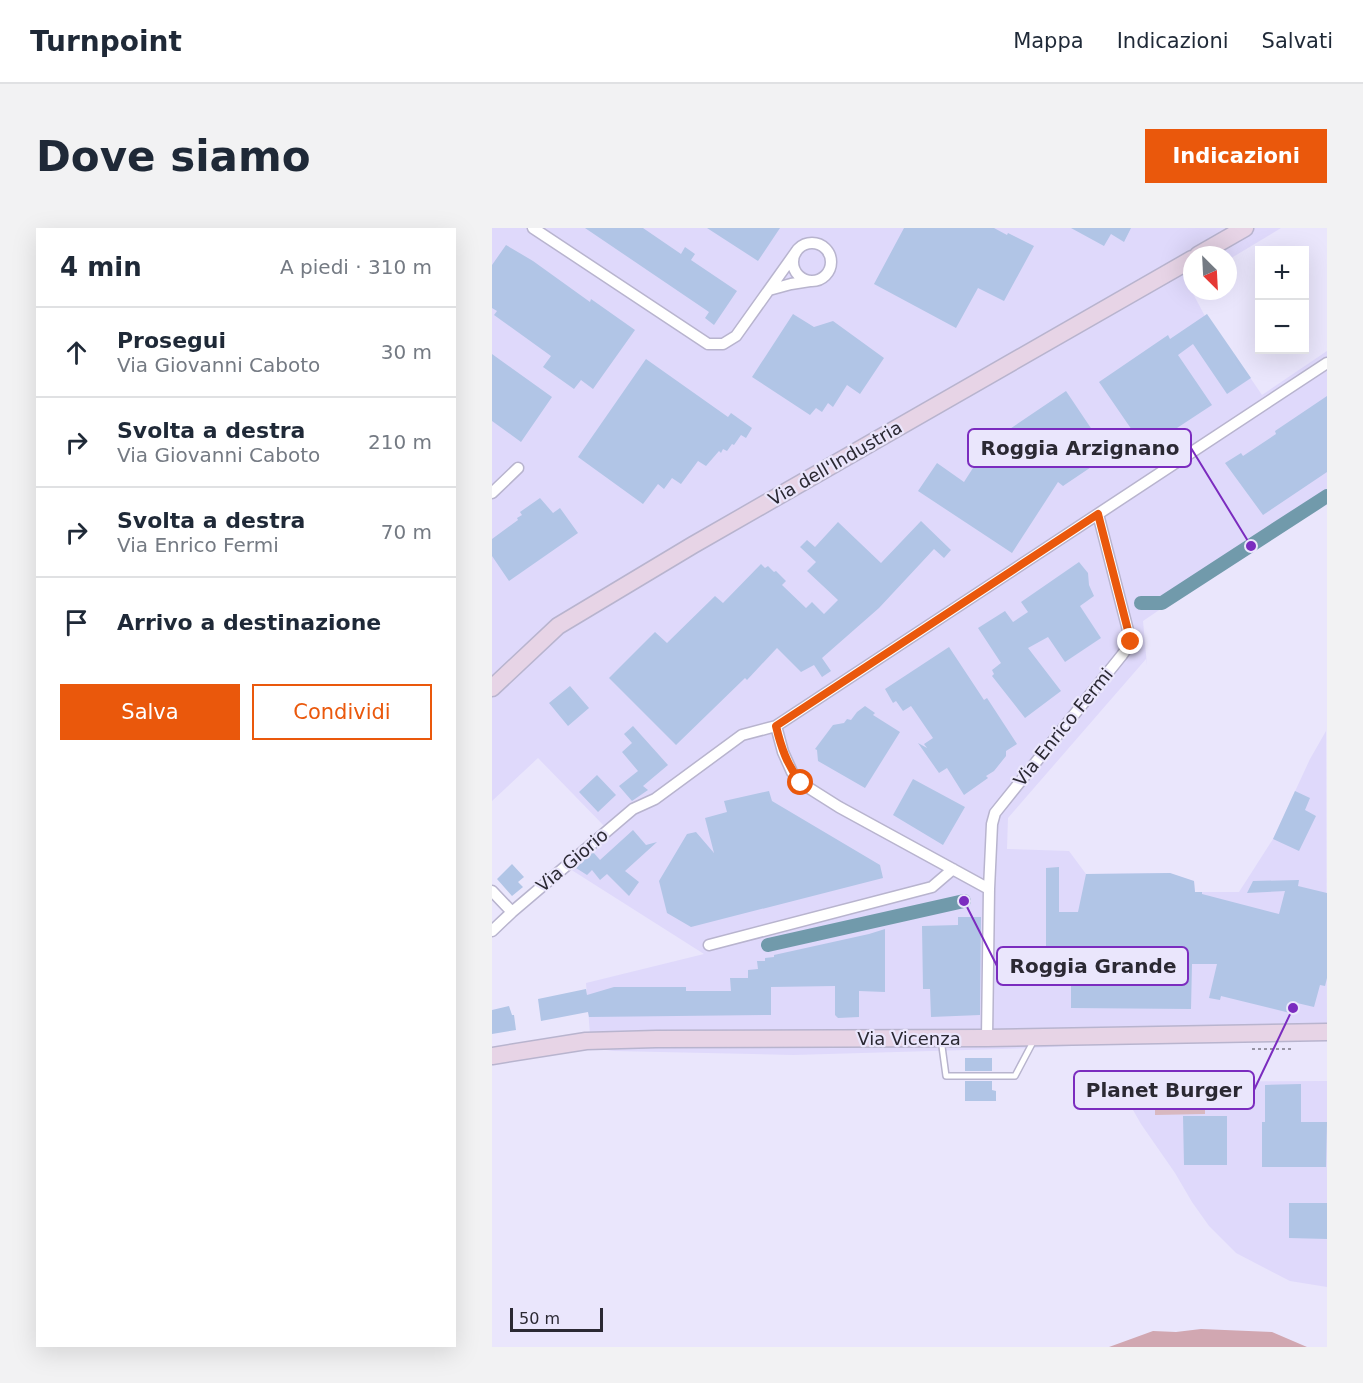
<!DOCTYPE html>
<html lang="it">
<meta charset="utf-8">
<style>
:root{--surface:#fff;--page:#f2f2f3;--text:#1f2937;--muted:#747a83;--line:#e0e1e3;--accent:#ea580c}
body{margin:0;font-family:"DejaVu Sans",sans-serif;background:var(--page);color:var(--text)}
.controls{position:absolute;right:18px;top:18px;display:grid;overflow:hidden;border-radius:0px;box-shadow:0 6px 24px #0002}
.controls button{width:54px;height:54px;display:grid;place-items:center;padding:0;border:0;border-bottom:2px solid var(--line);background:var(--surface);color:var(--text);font:30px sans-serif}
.compass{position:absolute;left:691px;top:18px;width:54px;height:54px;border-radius:50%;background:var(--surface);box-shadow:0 6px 24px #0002;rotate:156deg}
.scale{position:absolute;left:18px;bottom:15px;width:93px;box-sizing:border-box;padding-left:6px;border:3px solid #2b2933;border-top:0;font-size:16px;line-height:21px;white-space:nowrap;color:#2b2933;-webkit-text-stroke:4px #eae6fc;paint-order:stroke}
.stop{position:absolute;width:18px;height:18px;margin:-14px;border:4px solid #ea580c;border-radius:50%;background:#fff}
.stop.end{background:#ea580c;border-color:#fff;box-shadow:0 2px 6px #0008}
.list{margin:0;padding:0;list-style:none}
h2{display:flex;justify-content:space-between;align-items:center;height:78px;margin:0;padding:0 24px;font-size:26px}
h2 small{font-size:20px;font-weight:400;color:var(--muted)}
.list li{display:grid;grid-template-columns:39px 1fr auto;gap:18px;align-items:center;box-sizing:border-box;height:90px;padding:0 24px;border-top:2px solid var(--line)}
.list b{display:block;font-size:22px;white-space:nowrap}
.list p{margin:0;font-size:20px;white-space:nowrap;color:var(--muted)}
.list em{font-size:20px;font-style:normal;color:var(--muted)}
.actions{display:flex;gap:12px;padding:18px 24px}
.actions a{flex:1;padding:14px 0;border:2px solid var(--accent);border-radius:0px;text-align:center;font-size:21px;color:var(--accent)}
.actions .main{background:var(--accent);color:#fff}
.icon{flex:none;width:33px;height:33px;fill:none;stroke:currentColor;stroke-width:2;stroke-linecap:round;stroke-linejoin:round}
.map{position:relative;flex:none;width:835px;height:1119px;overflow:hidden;border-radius:0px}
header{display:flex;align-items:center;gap:36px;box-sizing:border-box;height:84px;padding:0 30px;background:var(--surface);border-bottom:2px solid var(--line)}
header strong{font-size:28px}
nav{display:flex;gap:33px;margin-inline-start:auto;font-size:21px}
.intro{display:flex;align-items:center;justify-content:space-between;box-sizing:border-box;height:144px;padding:0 36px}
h1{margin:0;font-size:42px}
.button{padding:15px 27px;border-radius:0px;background:var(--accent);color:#fff;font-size:21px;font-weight:700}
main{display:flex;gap:36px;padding:0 36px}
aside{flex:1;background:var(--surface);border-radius:0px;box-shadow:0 6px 24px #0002}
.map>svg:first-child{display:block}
</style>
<header>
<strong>Turnpoint</strong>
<nav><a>Mappa</a><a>Indicazioni</a><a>Salvati</a></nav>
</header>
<div class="intro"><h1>Dove siamo</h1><a class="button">Indicazioni</a></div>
<main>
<aside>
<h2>4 min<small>A piedi · 310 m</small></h2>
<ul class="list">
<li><svg class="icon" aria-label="ahead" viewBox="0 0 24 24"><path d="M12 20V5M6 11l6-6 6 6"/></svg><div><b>Prosegui</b><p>Via Giovanni Caboto</p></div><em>30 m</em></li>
<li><svg class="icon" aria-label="right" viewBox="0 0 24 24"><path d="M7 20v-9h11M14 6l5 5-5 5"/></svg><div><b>Svolta a destra</b><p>Via Giovanni Caboto</p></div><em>210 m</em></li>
<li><svg class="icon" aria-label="right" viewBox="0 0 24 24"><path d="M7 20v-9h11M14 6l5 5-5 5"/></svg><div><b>Svolta a destra</b><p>Via Enrico Fermi</p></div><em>70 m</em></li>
<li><svg class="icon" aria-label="arrive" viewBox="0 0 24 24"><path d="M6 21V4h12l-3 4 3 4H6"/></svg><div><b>Arrivo a destinazione</b></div></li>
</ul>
<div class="actions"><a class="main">Salva</a><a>Condividi</a></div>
</aside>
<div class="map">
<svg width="835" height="1119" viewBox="0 0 835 1119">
<rect width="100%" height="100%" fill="#eae6fc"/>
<path fill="#dfd9fb" d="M0 0H789L736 32V27H700V54L696 56 726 113 731 120 736 117 770 167 835 123V268L651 393 655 438 654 431 516 590 515 621 577 623 594 646 678 645 702 653 703 664H747L781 611 818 531 834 503 835 804 540 820 301 827 122 823 99 820 94 755 212 726 78 641 117 603 46 530 0 573Z
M835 853V1059L798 1053 744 1025 717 998 700 974 683 945 649 896 625 854Z"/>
<path fill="#d8b8c0" d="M713 858V886L663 887V859Z"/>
<path fill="#d1a7b1" d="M709 1101 780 1104 815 1119H617L661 1103 684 1104Z"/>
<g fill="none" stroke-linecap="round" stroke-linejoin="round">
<path stroke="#719aab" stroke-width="14" d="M649 375H670L835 268
M276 717 472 673"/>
</g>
<path fill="#b1c5e6" d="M93 0H151L189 26 193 19 203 26 199 32 245 63 222 97 213 90 217 84Z
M215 0H288L266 33Z
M412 0H502L515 7 516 5 542 18 512 73 486 60 464 100 382 56Z
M579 0H639L632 14 619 6 612 18Z
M14 17 41 33 98 74 99 71 143 102 101 161 89 152 82 161 51 139 59 128 2 87 5 83 0 80V37Z
M301 86 322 99 341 93 392 130 368 166 355 157 341 179 336 175 330 184 324 180 318 187 260 149Z
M715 86 759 150 735 166 701 116 686 127 720 177 653 221 607 154 676 107 678 111Z
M0 126 60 169 29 214 0 193Z
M154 131 236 189 239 185 260 200 254 210 249 207 242 217 240 216 235 223 231 221 229 225 227 223 214 238 206 233 189 256 180 250 172 261 166 256 151 276 86 229Z
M574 163 617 227 571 258 566 254 520 325 426 263 445 235 472 254 497 215Z
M835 168V244L771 287 733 235 749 225 751 228 784 206 783 203Z
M48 270 61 285 68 280 86 305 17 353 0 328V311L26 292 25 290 30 287 28 284Z
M429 293 459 322 452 330 442 321 387 380 330 430 339 443 330 449 322 437 309 444 285 420 255 452 253 450 184 517 117 450 163 404 175 415 223 368 231 375 269 336 273 340 276 338 282 344 284 343 294 353 290 357 314 380 320 374 332 386 346 372 315 343 324 334 308 319 315 312 323 319 346 294 389 335Z
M587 334 596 345 597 357 602 368 588 378 609 410 573 434 556 409 536 420 569 463 533 490 500 448 502 446 500 442 509 435 486 400 513 383 521 394 536 384 529 374Z
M457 419 492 472 495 470 525 516 514 523V528L502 543 494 548 496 550 472 567 455 540 447 545 426 515 435 520 432 516 441 510 419 478 411 483 404 473 401 475 393 461Z
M78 458 97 480 76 498 57 475Z
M373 478 383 485 381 487 408 504 373 560 326 533 325 522 323 521 341 497 352 495 355 491 359 492 365 484Z
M141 498 176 537 151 558 156 562 140 573 127 558 146 543 130 524 140 515 132 506Z
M105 547 124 567 106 584 87 564Z
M421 551 473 579 451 617 401 587Z
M277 563 280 573 388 637 391 650 199 699 175 685 167 653 195 606 204 604 222 625 213 590 235 584 232 573Z
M803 563 818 570 813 582 824 588 807 623 781 611Z
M141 602 154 617 165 614 133 643 147 654 137 668 115 646 108 652 100 642 95 647 84 640 101 624 108 632Z
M20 636 32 649 26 654 31 659 20 668 5 651Z
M567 639V684H586L594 646 678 645 702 653 703 664H710V666L787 686 793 663 755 665 761 653 807 652 806 658 835 665V750L833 758 828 757 822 779 805 775 802 786 729 768 728 772 717 770 725 736H700L699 781 579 780V748H554V640Z
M466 689H489L488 787 439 789 438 761H431L430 698 466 697Z
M393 701V764L367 763V789L346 790 343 787V758L279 759V787L97 789 96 784 49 793 46 771 94 761 95 767 122 759H194V763H239L238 750H256V742L266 741 265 733H273V730L282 729V727L377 706Z
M17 778 20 787H22L24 802 0 806V782Z
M473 830H500V843H473Z
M473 853H500V862L504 863V873H473Z
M809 856V894H835L834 939H770V894H773V857Z
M691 888H735V937H692Z
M797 975H835V1011L797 1010Z"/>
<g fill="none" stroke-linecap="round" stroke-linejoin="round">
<defs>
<path id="lane" d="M449 811 454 848H523L542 812"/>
<path id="street" d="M41 0 216 116H231L244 108 306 21
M301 34a19 19 0 1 1 38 0a19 19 0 1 1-38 0Z
M277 62 299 56 318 53
M0 265 26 240
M284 498 291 524 300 544 309 555 347 579 497 661
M0 663 20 684
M0 703 20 684 141 581 163 571 250 507 284 498 606 286
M217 717 440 659 461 641
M495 810 497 661 500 596 503 585 630 427 639 414 606 286 835 135"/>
<path id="secondary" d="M706 27 753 0
M0 460 66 398 201 317 700 31
M0 828 94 813 164 811 495 810 835 804"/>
</defs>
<use href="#lane" stroke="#b8b4ce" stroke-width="8"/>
<use href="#street" stroke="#b8b4ce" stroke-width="13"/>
<use href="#secondary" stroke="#b8b4ce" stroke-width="19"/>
<path stroke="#9693a4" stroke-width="2" stroke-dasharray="3 3" stroke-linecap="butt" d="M760 821H799"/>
<use href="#lane" stroke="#fff" stroke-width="5"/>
<use href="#street" stroke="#fff" stroke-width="10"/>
<use href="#secondary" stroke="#e7d4e6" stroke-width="16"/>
</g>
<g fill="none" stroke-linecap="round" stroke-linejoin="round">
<path stroke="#ea580c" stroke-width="8" d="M309 555C295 537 289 519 284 498L606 286 639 414"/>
</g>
<g text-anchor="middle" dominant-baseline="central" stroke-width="4.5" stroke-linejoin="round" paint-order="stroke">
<g font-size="18" fill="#2b2933" stroke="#eae6fc">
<text transform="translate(343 235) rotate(-30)">Via dell'Industria</text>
<text transform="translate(571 499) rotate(-51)">Via Enrico Fermi</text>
<text transform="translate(80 632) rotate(-40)">Via Giorio</text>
<text x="417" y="810">Via Vicenza</text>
</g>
</g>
<path fill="none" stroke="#7b2cbf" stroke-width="2" d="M759 318L699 220M472 673L505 738M801 780L762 862"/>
<g fill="#7b2cbf" stroke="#eae6fc" stroke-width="2">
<circle cx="759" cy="318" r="6"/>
<circle cx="472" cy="673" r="6"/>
<circle cx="801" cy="780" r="6"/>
</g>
<g fill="#eae6fc" stroke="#7b2cbf" stroke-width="2">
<rect x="476" y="201" width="223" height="38" rx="6"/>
<rect x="505" y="719" width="191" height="38" rx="6"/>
<rect x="582" y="843" width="180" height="38" rx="6"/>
</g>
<g font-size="20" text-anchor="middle" font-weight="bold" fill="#2b2933">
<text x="588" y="227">Roggia Arzignano</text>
<text x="601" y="745">Roggia Grande</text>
<text x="672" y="869">Planet Burger</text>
</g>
</svg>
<div class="controls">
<button>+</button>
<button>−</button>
</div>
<svg class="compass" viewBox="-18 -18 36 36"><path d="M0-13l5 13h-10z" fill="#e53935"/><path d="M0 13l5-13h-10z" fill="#747a83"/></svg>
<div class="scale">50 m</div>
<div class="stop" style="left:309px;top:555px"></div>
<div class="stop end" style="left:639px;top:414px"></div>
</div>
</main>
